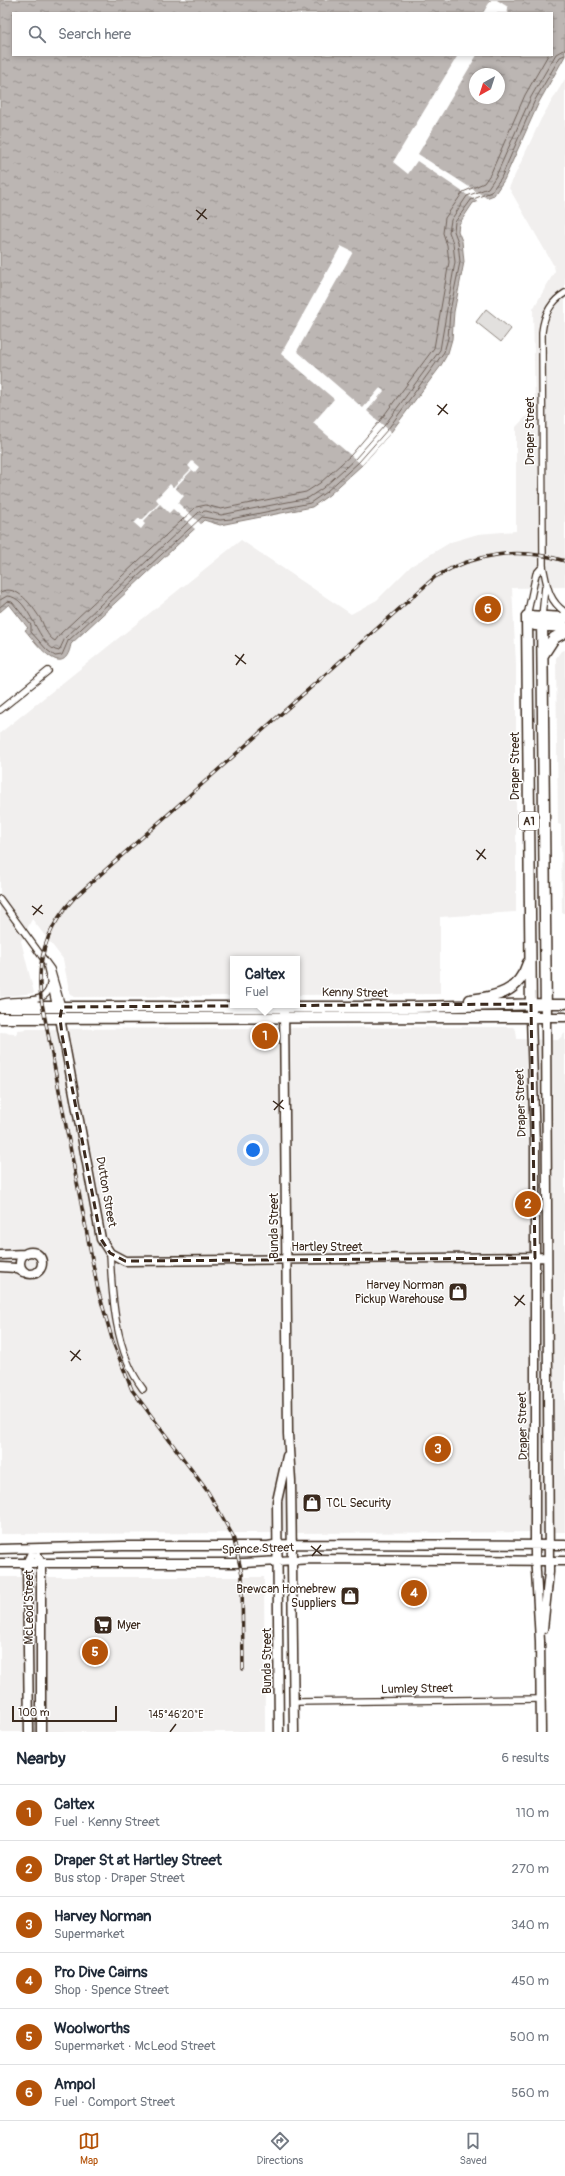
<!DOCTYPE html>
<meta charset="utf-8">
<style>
:root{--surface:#fff;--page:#f2f2f3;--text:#1f2937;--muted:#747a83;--line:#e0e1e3;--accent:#b45309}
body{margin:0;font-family:Pangolin,sans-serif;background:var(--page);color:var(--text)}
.compass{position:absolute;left:469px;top:68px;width:36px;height:36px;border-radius:50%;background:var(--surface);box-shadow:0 2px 6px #0003;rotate:219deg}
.scale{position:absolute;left:12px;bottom:10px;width:105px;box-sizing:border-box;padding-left:4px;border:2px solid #3b2a1e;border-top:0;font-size:11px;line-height:14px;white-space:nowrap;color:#3b2a1e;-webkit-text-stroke:3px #fff;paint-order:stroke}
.you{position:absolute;left:253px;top:1150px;width:14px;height:14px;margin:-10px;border:3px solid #fff;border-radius:50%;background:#1a73e8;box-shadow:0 0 0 6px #1a73e833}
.badge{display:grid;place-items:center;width:26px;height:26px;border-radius:50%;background:var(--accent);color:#fff;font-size:13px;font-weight:700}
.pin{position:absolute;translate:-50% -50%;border:2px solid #fff;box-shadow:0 1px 4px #0006}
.popup{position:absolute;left:230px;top:956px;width:70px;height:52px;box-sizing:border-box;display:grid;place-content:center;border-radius:0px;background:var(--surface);filter:drop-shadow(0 1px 3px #0005);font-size:13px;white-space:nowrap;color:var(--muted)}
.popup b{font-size:15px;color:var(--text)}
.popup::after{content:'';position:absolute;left:50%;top:100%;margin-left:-8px;border:8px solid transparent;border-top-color:var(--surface)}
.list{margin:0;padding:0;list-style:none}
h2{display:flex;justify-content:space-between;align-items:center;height:52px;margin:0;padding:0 16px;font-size:17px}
h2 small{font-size:13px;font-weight:400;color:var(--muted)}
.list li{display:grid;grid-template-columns:26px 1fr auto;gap:12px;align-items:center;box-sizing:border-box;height:56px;padding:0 16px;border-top:1px solid var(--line)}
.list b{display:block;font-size:15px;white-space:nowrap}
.list p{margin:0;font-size:13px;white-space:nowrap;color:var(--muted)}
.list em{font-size:13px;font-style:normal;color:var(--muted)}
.icon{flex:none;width:22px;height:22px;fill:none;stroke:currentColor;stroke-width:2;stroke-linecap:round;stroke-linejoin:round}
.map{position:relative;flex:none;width:565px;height:1732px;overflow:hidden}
.search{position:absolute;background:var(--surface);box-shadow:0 2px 6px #0003;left:12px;right:12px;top:12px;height:44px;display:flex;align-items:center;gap:10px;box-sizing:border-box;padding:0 14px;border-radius:0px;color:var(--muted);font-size:15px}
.sheet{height:388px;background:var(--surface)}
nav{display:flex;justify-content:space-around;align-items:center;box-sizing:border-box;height:56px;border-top:1px solid var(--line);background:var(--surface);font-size:11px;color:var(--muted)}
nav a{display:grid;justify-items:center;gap:2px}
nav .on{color:var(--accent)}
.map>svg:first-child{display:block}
</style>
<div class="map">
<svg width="565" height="1732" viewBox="0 0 565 1732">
<defs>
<pattern id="water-ripples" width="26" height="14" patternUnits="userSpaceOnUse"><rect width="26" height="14" fill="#bcb6b3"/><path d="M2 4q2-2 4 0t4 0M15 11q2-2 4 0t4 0" fill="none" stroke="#9a9491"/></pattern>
</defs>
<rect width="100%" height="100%" fill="#fff"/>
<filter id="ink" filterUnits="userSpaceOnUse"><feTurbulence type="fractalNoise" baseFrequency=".025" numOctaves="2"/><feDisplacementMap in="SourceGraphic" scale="8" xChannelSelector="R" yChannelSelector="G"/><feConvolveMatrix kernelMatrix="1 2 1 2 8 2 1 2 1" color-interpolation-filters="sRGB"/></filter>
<g filter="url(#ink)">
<path fill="#f1efee" d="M565 79V587L512 588 516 664V912L440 917V994L297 995V959H233V996L75 997 70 995 63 959 32 919 21 941 34 993 0 997V733L241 540 351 614 377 600 411 566 451 542 478 534 516 531V427L535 407 533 309 555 271 554 266 509 188 541 119Z
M565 650V913H562L561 825 558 824 556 658 561 651Z
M513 1027 516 1030 517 1039 558 1040 565 1033V1532L0 1534V1032L14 1033 15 1036 18 1030 28 1029Z
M0 1577H264L265 1732H0Z"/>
<path fill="#e2e0de" stroke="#8e857e" d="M486 309 511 329 501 342 476 322Z"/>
<path fill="url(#water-ripples)" stroke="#887e77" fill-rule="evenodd" d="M0 0H565V56L539 102 504 180 494 195 473 203 459 224 458 231 462 241 464 262 454 312 452 339 448 353 440 367 391 432 362 465 329 495 312 507 220 525 204 520 71 644C64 682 36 643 25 630L28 628 9 604 0 612ZM13 13H552V55H13ZM475 74H499V98H475Z"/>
<path fill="#fff" d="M491 0H497L508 7 506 11 509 13H483Z
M458 55H477L418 154 488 199 479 203 417 161 408 174 393 162Z
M341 246 353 252 297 351 363 408 380 388 384 391 367 411 391 432 362 465 313 423 334 399 281 354Z
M192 461 199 467 195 472 192 470 175 488 184 496 178 503 202 525 196 530 173 509 169 513 160 504 143 522 145 524 141 529 134 523 139 518 142 520 159 503 156 499 170 484 173 487 191 469 188 466Z"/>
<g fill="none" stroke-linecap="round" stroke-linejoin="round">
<path stroke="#6f625a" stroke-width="1" d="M0 592C17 583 32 606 40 618 45 626 46 636 55 641L61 633 196 507 206 505 221 509 306 492 320 483 351 455 379 422 434 348 449 262 447 245 443 233 445 218 463 192 484 183 491 173 525 95 548 55
M0 600 7 596C31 596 37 648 59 651L65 638 199 512 206 511 221 515 308 498 323 488 355 459 384 426 440 350 455 262 453 243 449 232 451 220 467 196 488 188 496 176 531 97 556 54 565 49
M0 607 7 601 12 602 31 625V632L47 650 55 656 62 655 68 641 202 517 220 520 231 519 310 503 326 492 359 462 388 429 444 352 448 338 450 311 460 262 458 242 454 231 455 222 471 200 491 192 501 178 535 100 560 57 565 55"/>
<defs>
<path id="street" d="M565 293C550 302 544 315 542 332L543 566C547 585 548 600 565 612
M527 616 536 574 543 566
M542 616 545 587
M0 710 48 671
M0 899 51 969 62 1007
M47 967 56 1007
M0 1003C15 997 48 1008 50 984
M110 1253C112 1297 115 1352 143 1389
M294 1702 541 1699"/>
<path id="secondary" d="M546 1004H565
M284 1006 288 1434 291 1481 294 1732
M531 1017 535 1146V1554L540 1641 541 1732
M60 1018 101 1239 110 1253 125 1261 547 1257
M20 1263a11 11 0 1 1 22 0a11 11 0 1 1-22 0Z
M0 1255 25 1254
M0 1267 16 1268 23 1272
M0 1549 123 1546H268L279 1544 565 1545
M34 1549 41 1563V1732
M0 1563H244L312 1559 565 1561
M543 1629 549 1572 546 1017H565
M29 1732 27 1563 34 1549
M279 1732 277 1501 287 1456"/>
<path id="highway" d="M535 625 565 627
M543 655 554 638 565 632
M470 1000C497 997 519 992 528 963
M0 1007H413L546 1004
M531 1011 527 616 565 618
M0 1018 546 1017 542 616"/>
</defs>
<use href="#street" stroke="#3b2a1e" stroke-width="8"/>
<use href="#secondary" stroke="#3b2a1e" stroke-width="11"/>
<use href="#highway" stroke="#3b2a1e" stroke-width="13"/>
<use href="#street" stroke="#fff" stroke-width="5.5"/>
<use href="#secondary" stroke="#fff" stroke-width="8"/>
<use href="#highway" stroke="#fff" stroke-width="10"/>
<defs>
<path id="rail" d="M243 1669 242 1574 233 1536 208 1492 132 1390 113 1342 98 1290 41 998C36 960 48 926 74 898L435 577C475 553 520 547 565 561"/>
</defs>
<use href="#rail" stroke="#3b2a1e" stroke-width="3.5"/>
<use href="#rail" stroke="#fff" stroke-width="2" stroke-dasharray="6" stroke-linecap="butt"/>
</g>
</g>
<path fill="none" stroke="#3b2a1e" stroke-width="3" stroke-dasharray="8 5" stroke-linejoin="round" d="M531 1004 535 1258 125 1261 110 1253 101 1239 62 1035 60 1018 62 1007Z"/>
<path fill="none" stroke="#3b2a1e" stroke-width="1.5" d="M196 210 207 219M197 220 206 209M437 405 448 414M438 415 447 404M235 655 246 664M236 665 244 654M476 850 486 859M477 860 485 849M32 906 43 914M33 915 42 905M273 1101 284 1109M274 1110 283 1100M514 1296 525 1305M515 1306 524 1295M70 1351 81 1360M71 1361 80 1350M311 1546 322 1555M312 1556 321 1545M170 1732 176 1724"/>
<defs>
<symbol id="shop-square" viewBox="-11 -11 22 22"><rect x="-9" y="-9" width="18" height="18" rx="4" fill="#3b2a1e" stroke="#fff"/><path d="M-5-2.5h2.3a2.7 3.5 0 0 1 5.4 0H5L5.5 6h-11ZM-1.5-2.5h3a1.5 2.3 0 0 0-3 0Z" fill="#fff"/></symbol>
<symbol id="supermarket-square" viewBox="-11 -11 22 22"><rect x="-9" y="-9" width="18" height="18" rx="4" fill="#3b2a1e" stroke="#fff"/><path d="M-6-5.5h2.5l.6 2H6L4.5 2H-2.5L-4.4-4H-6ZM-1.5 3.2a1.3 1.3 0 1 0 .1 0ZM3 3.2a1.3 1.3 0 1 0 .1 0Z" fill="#fff"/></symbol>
</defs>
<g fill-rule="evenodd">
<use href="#shop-square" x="447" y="1281" width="22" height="22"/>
<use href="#shop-square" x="301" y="1492" width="22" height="22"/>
<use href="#shop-square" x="339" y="1585" width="22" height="22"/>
<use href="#supermarket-square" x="92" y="1614" width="22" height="22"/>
</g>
<g text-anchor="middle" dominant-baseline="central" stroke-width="3" stroke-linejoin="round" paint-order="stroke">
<rect fill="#fff" stroke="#766a62" stroke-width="1" x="519" y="812" width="20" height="18" rx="3"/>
<g font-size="11" font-weight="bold" fill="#3b2a1e">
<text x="529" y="821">A1</text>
</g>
<g font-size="12" fill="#3b2a1e" stroke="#fff">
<text transform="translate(530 431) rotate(-90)">Draper Street</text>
<text transform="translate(515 766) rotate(-90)">Draper Street</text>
<text transform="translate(355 993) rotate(1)">Kenny Street</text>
<text transform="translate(521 1103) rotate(-92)">Draper Street</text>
<text transform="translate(106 1192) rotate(80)">Dutton Street</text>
<text transform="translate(274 1226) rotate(-90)">Bunda Street</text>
<text x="327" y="1247">Hartley Street</text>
<text transform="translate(523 1426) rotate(-91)">Draper Street</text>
<text transform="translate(258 1549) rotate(-2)">Spence Street</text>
<text transform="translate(29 1607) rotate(-90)">McLeod Street</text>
<text transform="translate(267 1661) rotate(-90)">Bunda Street</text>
<text transform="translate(417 1689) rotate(-1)">Lumley Street</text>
</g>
<g font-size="12" fill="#3b2a1e" stroke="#fff" text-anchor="end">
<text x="444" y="1285">Harvey Norman<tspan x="444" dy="14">Pickup Warehouse</tspan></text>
<text x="326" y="1503" text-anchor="start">TCL Security</text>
<text x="336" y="1589">Brewcan Homebrew<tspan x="336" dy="14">Suppliers</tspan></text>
<text x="117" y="1625" text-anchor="start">Myer</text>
</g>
</g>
<g font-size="10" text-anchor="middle" fill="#3b2a1e" stroke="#fff" stroke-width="3" stroke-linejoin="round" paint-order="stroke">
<text x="176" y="1718">145°46'20"E</text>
</g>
</svg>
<svg class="compass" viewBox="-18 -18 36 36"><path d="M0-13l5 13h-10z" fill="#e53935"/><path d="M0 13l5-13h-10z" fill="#747a83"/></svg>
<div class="scale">100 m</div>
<div class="you"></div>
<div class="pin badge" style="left:265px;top:1036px">1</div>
<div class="popup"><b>Caltex</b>Fuel</div>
<div class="pin badge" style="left:528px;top:1204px">2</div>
<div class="pin badge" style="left:438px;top:1449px">3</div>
<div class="pin badge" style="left:414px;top:1593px">4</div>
<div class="pin badge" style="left:95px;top:1652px">5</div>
<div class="pin badge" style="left:488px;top:609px">6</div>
<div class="search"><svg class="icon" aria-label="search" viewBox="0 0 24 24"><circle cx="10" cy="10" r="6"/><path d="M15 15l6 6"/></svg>Search here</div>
</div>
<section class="sheet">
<h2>Nearby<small>6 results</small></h2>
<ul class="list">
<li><span class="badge">1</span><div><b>Caltex</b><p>Fuel · Kenny Street</p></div><em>110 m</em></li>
<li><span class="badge">2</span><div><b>Draper St at Hartley Street</b><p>Bus stop · Draper Street</p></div><em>270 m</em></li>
<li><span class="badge">3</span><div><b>Harvey Norman</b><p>Supermarket</p></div><em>340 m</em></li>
<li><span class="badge">4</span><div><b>Pro Dive Cairns</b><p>Shop · Spence Street</p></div><em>450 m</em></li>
<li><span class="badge">5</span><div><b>Woolworths</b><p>Supermarket · McLeod Street</p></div><em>500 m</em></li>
<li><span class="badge">6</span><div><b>Ampol</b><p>Fuel · Comport Street</p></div><em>560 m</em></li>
</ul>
</section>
<nav>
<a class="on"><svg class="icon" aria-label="map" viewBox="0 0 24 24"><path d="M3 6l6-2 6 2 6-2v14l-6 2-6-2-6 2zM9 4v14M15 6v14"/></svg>Map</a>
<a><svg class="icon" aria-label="directions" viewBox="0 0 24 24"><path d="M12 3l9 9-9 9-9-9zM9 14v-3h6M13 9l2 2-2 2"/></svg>Directions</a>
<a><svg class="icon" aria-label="saved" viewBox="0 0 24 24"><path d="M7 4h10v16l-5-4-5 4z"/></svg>Saved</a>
</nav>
